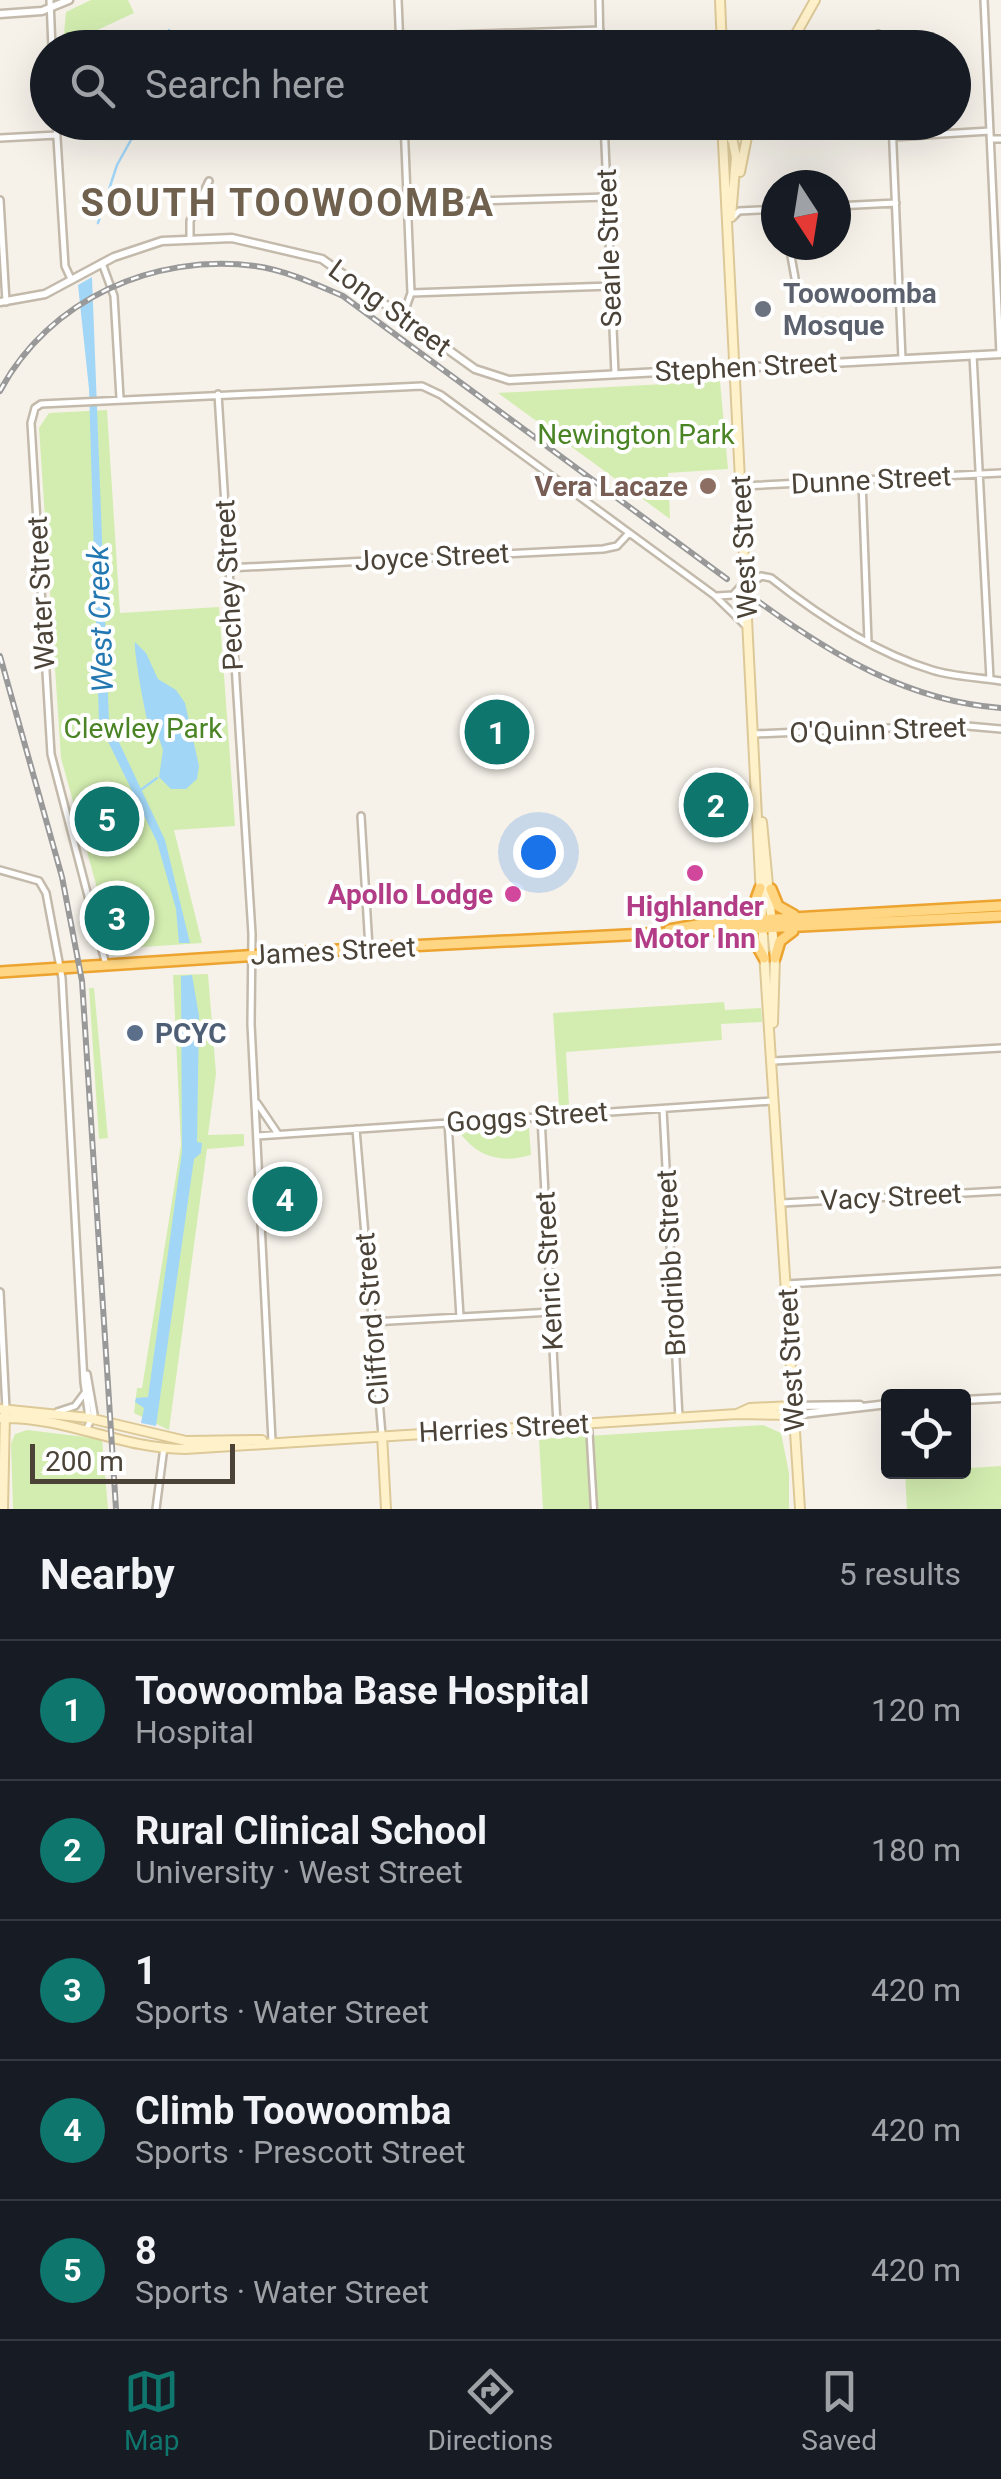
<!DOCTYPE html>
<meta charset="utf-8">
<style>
:root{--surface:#171b24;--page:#242831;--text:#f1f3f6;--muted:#9ea1a6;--line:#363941;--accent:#0f766e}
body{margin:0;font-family:Roboto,sans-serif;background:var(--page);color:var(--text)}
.controls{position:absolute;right:30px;bottom:30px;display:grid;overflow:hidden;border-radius:10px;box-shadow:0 10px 40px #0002}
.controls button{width:90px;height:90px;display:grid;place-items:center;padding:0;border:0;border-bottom:2px solid var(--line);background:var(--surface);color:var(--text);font:50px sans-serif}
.compass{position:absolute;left:761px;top:170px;width:90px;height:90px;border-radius:50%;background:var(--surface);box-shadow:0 10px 40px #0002;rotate:168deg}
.scale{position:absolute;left:30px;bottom:25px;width:205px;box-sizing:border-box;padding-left:10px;border:5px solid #4b4337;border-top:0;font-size:28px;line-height:35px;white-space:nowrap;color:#4b4337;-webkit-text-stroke:8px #fff;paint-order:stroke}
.you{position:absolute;left:538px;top:852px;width:35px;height:35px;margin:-25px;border:8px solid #fff;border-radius:50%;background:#1a73e8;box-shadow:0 0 0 15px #1a73e833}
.badge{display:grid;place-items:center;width:65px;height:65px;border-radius:50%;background:var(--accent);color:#fff;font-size:32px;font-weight:700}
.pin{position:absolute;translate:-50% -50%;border:5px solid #fff;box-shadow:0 2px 10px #0006}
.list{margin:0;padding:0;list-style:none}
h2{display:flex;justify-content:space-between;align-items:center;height:130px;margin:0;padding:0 40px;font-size:42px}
h2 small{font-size:32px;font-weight:400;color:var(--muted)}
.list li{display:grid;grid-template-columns:65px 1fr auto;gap:30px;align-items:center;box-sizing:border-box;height:140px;padding:0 40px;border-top:2px solid var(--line)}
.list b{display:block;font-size:38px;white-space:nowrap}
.list p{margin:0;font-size:32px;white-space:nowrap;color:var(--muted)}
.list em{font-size:32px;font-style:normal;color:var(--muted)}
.icon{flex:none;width:55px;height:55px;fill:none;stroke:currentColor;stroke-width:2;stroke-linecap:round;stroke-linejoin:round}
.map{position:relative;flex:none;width:1001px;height:1509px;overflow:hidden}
.search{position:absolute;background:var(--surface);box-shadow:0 10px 40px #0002;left:30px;right:30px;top:30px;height:110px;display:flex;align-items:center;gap:25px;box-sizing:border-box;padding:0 35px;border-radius:55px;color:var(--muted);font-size:38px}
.sheet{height:830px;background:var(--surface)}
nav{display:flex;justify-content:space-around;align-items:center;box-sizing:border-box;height:140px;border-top:2px solid var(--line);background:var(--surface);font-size:28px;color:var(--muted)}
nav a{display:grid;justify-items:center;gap:5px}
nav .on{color:var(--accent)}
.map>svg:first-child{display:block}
</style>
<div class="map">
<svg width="1001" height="1509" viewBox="0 0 1001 1509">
<rect width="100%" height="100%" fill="#f6f2ea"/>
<path fill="#d3edb0" d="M91 0H128L134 13 63 46 66 12Z
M720 381 728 469 668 473 670 519 498 393Z
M107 410 120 613 219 607 235 826 174 830 202 943 114 949 61 758 39 428 49 413Z
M208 974 216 1074 208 1135 244 1134V1146L207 1149 169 1430 134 1413 137 1388H142L181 1145 173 975Z
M89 988H94L108 1138 99 1139Z
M724 1002 725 1010 761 1008 762 1022 721 1024 722 1040 566 1052 569 1105 559 1106 553 1013Z
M529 1128 531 1155C500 1164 478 1157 459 1132Z
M763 1425 781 1433 789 1473V1509H543L539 1439Z
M27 1430 102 1439 108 1509H13L11 1444 15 1434Z
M1001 1466V1509H907L905 1472Z"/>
<path fill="#a2d6f7" d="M92 277 109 721 165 840 190 943H179L176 909 157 842 99 723 89 389 78 285Z
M135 642 146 653 158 679 176 690 185 703 199 766 197 779 186 789H171L159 777 163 750 155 727 150 729C146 721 133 648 135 642Z
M192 975 199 1016 197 1142 202 1143 201 1153 194 1159 156 1426 141 1423 144 1408 135 1402 136 1398 148 1397 182 1152 181 976Z"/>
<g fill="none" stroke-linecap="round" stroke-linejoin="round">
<path stroke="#a2d6f7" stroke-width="2.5" d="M164 48 169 30
M98 223 117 165 141 122
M142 789 157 778"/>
<defs>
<path id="pedestrian" d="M589 1424 594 1509"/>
<path id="minor" d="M50 0 52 48
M398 0 400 48
M599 0 600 48
M984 0 1000 354
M878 34 887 48
M309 40 600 30
M56 122 65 266 71 279
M604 122 615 374
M892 122 902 359
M312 127 419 122
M893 137 990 131
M0 138 57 135
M991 139H1001
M0 200 6 302
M408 203 607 197
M836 206 896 203
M732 218 739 211 776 209
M190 238V221L209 181
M789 245 795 278
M102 263 114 296 120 398
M411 293 611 286
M403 316 411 293 404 122
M973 355 990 679
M218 394 252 934 251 1024 272 1441
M862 481 868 642
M742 486 1001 473
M228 568 603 549 617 546 629 533
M747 588 761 576 771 578C819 616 873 652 932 670 954 677 978 677 1001 681
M717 596 733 595 744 583
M755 734 956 725 1001 729
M361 816 369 948
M0 870 39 881 46 893 62 978 84 1382 89 1418
M106 965 51 754 31 423 35 408 41 404 422 386 441 395 714 595 746 626
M774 1061 1001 1048
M257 1103 278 1134
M663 1109 679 1418
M541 1117 557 1425
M448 1122 460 1317
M356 1129 382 1435
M257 1136 772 1101
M782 1203 1001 1191
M787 1284 1001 1271
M0 1292 6 1409
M372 1322 551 1312
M87 1374 94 1414 87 1428
M57 1412 75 1406 84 1394
M156 1509 164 1447"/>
<path id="tertiary" d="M0 14 42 11 69 0
M0 302 45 294 114 257 162 241 232 238 322 259 475 369 509 380 1001 354
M964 1400 1001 1398
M793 1406 860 1405
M793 1415 888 1404"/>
<path id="secondary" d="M720 0 722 48
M788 48 815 0
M722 122 763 937 800 1509
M729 122 736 157 731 217
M732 140 742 122
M740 172 750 122
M762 822 775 958 773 1023
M0 1409 89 1418 186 1441 262 1440
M737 1414 750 1408 793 1406
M0 1418C65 1416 122 1449 185 1449L737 1414 793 1415
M382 1435 386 1509
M3 1509 5 1413"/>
<path id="trunk" d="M771 889 778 906 794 915
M736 917 752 910 760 888
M669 930 708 923 1001 906
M739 934 754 940 764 958
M775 958 780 941 793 931
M0 972 369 948 1001 916"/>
</defs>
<use href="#pedestrian" stroke="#c3baab" stroke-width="9"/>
<use href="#minor" stroke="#c3baab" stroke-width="10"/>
<use href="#tertiary" stroke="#c3baab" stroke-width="11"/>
<use href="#secondary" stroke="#ddc998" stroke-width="12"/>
<use href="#trunk" stroke="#eca32f" stroke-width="14"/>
<use href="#pedestrian" stroke="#fff" stroke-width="4"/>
<use href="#minor" stroke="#fff" stroke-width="5"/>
<use href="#tertiary" stroke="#fff" stroke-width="6"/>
<use href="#secondary" stroke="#fff2cb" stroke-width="8"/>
<use href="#trunk" stroke="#ffd683" stroke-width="9"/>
<defs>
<path id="rail" d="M0 391C49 299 154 253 255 266 285 270 315 284 343 296L727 579
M759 602C832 655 908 701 1001 708
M0 656 62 877 82 981 116 1509"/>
</defs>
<use href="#rail" stroke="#999" stroke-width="6"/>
<use href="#rail" stroke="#fff" stroke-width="2.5" stroke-dasharray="8" stroke-linecap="butt"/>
</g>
<circle fill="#6b7280" stroke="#fff" stroke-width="4" cx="763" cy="309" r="10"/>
<circle fill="#8d6e63" stroke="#fff" stroke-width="4" cx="708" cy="486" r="10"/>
<g fill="#d1479c" stroke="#fff" stroke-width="4">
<circle cx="695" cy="873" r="10"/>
<circle cx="513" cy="894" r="10"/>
</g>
<circle fill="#5c6f8a" stroke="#fff" stroke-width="4" cx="135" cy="1033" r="10"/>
<g text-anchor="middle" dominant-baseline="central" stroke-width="8" stroke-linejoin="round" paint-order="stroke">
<g font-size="28" fill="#4b4337" stroke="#fff">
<text transform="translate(609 248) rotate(-92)">Searle Street</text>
<text transform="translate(390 308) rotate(36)">Long Street</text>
<text transform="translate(746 367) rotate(-3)">Stephen Street</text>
<text transform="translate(871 480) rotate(-3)">Dunne Street</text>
<text transform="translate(744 547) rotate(-93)">West Street</text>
<text transform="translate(432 557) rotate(-3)">Joyce Street</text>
<text transform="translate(229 585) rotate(-93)">Pechey Street</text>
<text transform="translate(41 593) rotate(-93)">Water Street</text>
<text transform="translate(878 730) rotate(-2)">O'Quinn Street</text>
<text transform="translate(333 951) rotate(-3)">James Street</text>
<text transform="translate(527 1117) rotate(-4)">Goggs Street</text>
<text transform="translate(891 1197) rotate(-3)">Vacy Street</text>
<text transform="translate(671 1263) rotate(-93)">Brodribb Street</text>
<text transform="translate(549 1271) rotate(-93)">Kenric Street</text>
<text transform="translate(372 1319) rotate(-95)">Clifford Street</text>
<text transform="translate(791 1360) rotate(-93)">West Street</text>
<text transform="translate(504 1428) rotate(-3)">Herries Street</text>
</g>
<g font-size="28" font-weight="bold" fill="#5b616d" stroke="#fff" text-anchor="start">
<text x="783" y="293">Toowoomba<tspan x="783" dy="32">Mosque</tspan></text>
</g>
<g font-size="28" fill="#4a8424" stroke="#fff">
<text x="636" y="434">Newington Park</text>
<text x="143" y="728">Clewley Park</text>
</g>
<g font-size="28" font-weight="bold" fill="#785e54" stroke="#fff" text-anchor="end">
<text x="688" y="486">Vera Lacaze</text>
</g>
<g font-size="28" font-weight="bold" fill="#b23c85" stroke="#fff" text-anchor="end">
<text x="493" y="894">Apollo Lodge</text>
<text x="695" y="906" text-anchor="middle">Highlander<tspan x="695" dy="32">Motor Inn</tspan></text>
</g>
<g font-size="28" font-weight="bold" fill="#4e5e75" stroke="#fff" text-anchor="start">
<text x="155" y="1033">PCYC</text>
</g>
<g font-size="30" font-style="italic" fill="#2378b1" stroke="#fff">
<text transform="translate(100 619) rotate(-92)">West Creek</text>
</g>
<g font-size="38" font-weight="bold" letter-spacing="2.5" fill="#6f614d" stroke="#fff">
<text x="288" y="203">SOUTH TOOWOOMBA</text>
</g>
</g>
</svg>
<div class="controls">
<button><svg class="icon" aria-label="locate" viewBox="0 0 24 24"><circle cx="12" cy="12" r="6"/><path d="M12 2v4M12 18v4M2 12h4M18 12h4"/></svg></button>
</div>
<svg class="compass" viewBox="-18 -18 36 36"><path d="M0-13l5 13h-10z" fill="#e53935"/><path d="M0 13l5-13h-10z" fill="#9ea1a6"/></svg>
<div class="scale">200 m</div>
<div class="you"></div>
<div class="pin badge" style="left:497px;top:732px">1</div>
<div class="pin badge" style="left:716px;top:805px">2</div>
<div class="pin badge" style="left:117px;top:918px">3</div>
<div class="pin badge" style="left:285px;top:1199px">4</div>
<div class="pin badge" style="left:107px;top:819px">5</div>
<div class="search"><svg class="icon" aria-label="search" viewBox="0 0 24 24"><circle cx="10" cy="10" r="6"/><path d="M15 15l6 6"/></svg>Search here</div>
</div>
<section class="sheet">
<h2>Nearby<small>5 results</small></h2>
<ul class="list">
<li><span class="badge">1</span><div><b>Toowoomba Base Hospital</b><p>Hospital</p></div><em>120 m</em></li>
<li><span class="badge">2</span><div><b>Rural Clinical School</b><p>University · West Street</p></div><em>180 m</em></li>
<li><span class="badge">3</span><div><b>1</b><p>Sports · Water Street</p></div><em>420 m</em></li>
<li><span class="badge">4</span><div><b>Climb Toowoomba</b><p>Sports · Prescott Street</p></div><em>420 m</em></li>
<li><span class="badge">5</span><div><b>8</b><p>Sports · Water Street</p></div><em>420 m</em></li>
</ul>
</section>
<nav>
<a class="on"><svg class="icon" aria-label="map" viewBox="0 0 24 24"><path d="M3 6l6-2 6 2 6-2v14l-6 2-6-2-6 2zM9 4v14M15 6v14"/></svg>Map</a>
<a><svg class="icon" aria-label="directions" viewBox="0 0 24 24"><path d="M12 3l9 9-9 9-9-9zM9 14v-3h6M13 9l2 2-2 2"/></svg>Directions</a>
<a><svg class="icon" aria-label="saved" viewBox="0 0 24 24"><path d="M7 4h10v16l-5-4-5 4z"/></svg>Saved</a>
</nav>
